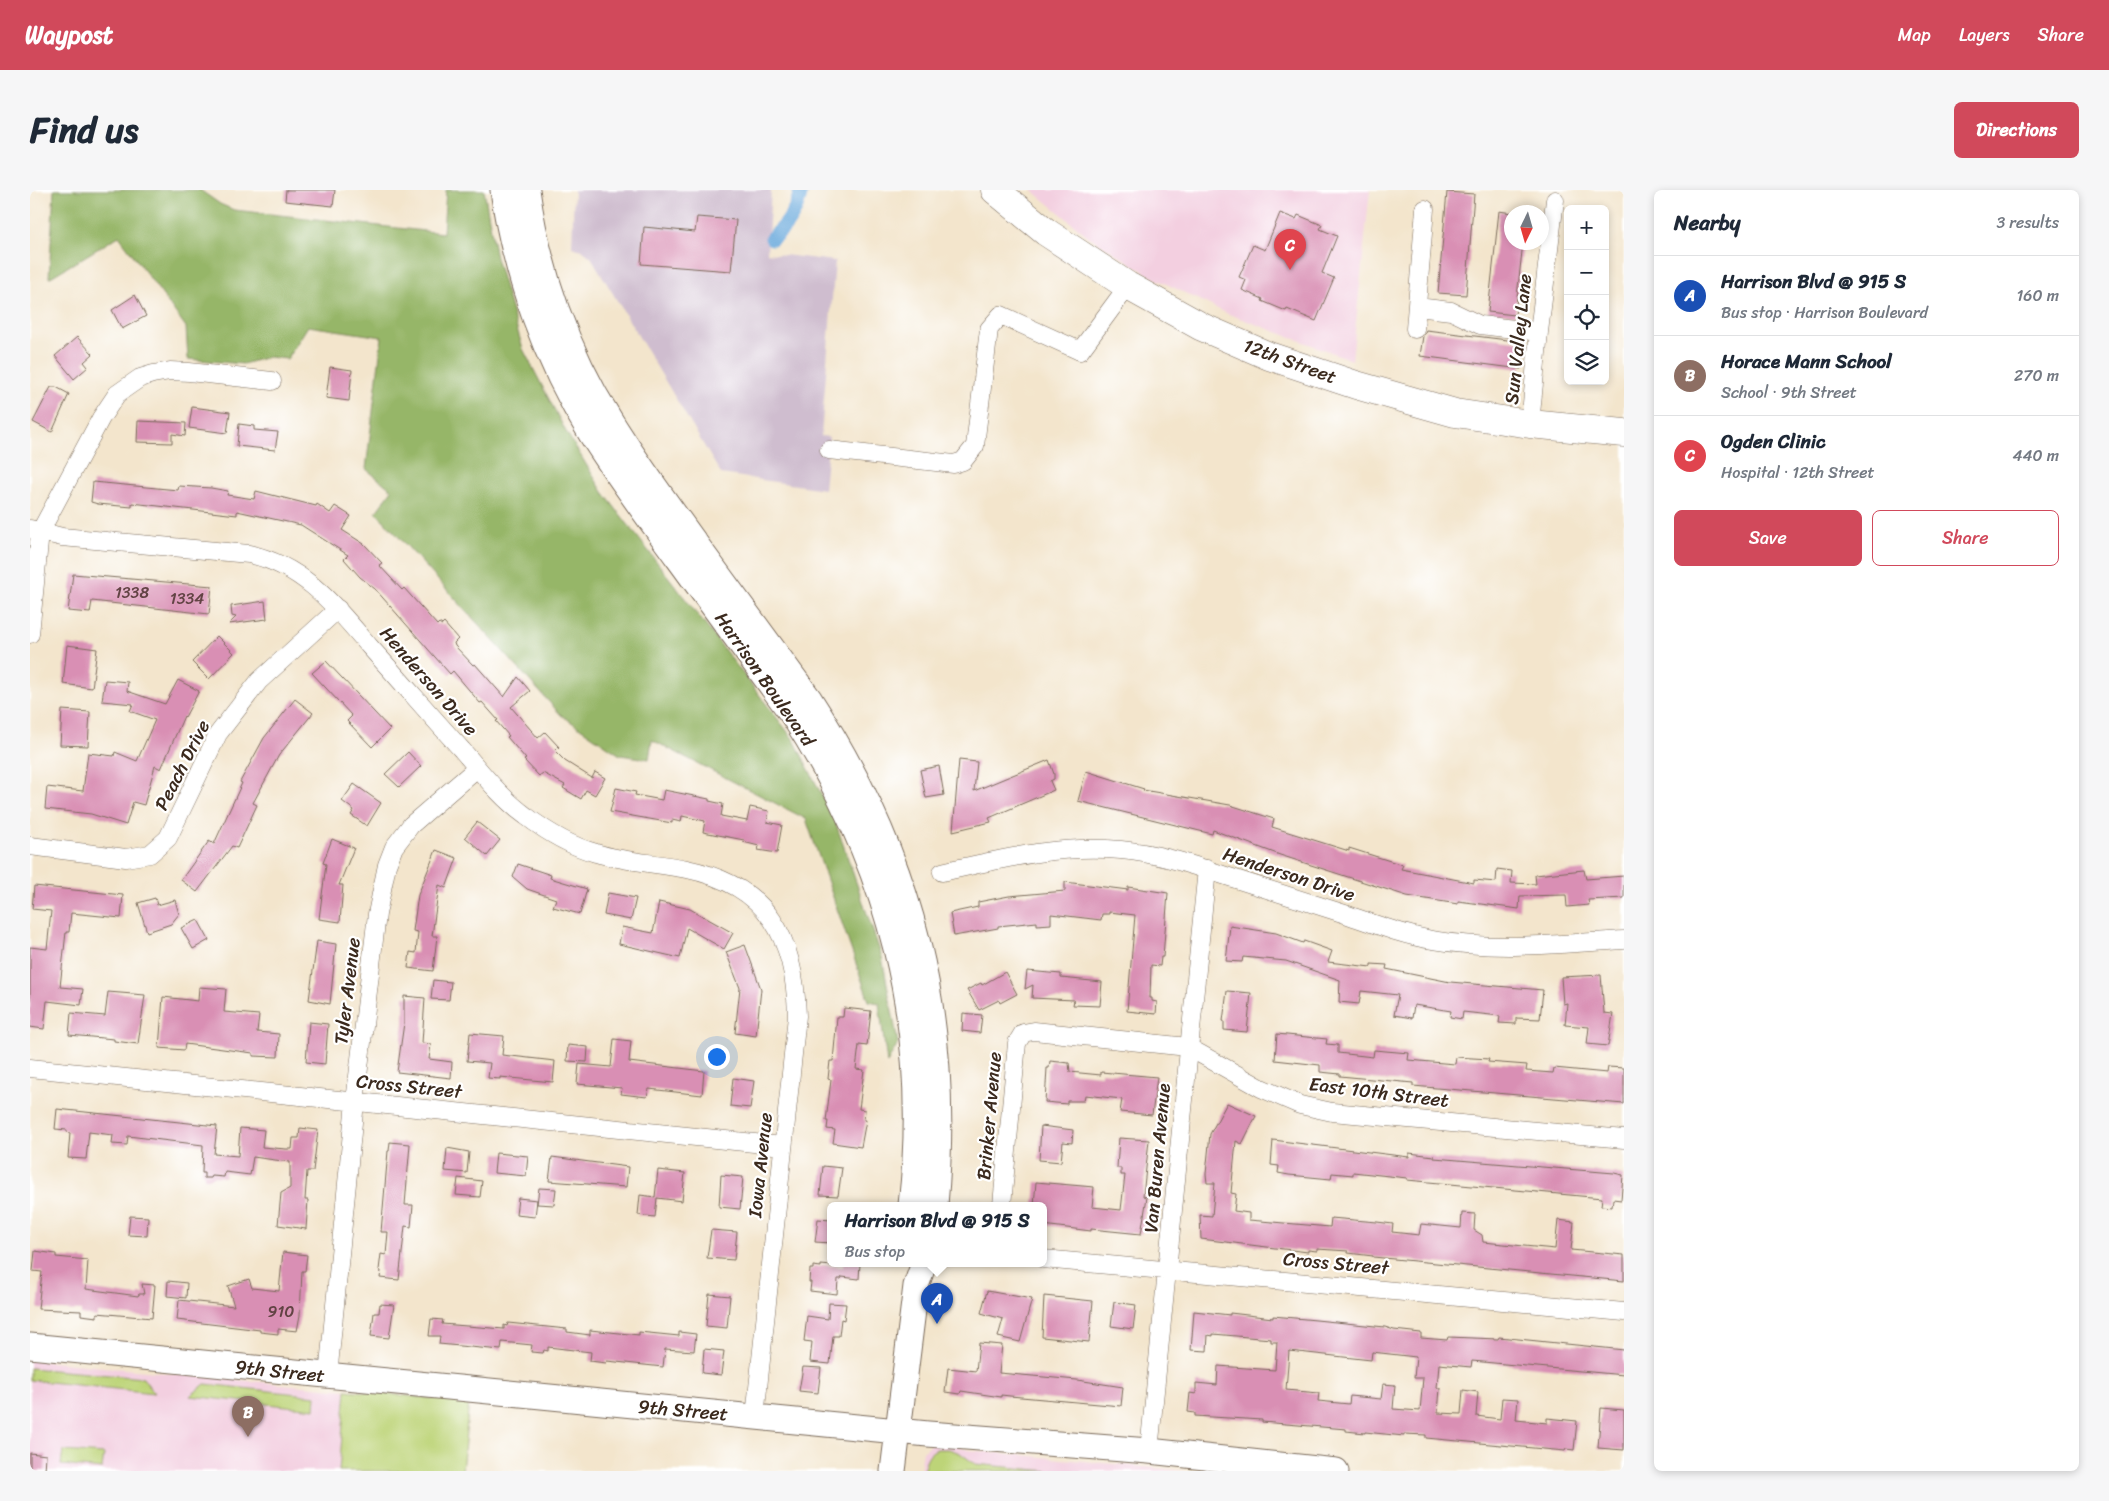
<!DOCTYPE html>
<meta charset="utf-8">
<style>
:root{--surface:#fff;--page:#f6f6f7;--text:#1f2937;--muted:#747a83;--line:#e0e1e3;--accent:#d1495b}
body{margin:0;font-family:Sriracha,sans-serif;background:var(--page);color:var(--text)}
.controls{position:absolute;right:15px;top:15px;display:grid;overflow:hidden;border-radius:8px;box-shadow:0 2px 8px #0003}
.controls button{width:45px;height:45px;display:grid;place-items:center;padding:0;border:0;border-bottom:1px solid var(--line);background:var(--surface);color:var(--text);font:25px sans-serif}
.compass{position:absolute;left:1474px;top:15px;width:45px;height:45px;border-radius:50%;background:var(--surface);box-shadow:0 2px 8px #0003;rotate:185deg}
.you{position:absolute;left:686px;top:866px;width:18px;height:18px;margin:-12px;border:4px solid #fff;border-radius:50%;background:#1a73e8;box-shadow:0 0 0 8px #1a73e833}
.badge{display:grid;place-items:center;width:32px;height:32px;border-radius:50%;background:var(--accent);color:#fff;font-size:16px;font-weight:700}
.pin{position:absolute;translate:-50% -41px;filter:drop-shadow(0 1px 2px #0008)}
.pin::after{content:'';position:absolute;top:26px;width:18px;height:15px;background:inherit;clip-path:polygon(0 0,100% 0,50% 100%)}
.popup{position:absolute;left:797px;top:1012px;width:220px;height:65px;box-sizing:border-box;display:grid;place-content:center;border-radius:8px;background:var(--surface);filter:drop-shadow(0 1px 4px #0005);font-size:16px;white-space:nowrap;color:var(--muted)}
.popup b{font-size:19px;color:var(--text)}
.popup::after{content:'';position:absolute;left:50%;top:100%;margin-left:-10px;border:10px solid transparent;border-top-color:var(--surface)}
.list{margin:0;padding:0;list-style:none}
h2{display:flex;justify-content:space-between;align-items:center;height:65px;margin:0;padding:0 20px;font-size:21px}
h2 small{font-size:16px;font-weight:400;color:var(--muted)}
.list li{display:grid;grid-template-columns:32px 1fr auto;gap:15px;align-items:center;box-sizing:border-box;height:80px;padding:0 20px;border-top:1px solid var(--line)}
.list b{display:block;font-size:19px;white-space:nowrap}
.list p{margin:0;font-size:16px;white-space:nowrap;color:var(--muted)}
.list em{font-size:16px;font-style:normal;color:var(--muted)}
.actions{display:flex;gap:10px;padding:15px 20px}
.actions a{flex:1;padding:11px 0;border:1px solid var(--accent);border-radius:8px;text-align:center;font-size:18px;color:var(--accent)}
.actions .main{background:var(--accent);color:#fff}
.icon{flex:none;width:28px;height:28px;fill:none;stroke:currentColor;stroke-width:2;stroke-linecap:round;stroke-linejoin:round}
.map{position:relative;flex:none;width:1594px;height:1281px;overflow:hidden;border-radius:8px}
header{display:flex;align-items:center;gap:30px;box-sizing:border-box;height:70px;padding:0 25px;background:var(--accent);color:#fff}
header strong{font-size:24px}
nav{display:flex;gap:28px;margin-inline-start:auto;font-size:18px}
.intro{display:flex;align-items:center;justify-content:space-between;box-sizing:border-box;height:120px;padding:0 30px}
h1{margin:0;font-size:35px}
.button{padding:12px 22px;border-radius:8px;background:var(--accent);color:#fff;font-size:18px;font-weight:700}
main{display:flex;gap:30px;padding:0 30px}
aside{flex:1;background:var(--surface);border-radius:8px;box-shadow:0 2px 8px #0003}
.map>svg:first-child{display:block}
</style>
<header>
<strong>Waypost</strong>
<nav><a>Map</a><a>Layers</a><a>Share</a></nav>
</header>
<div class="intro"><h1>Find us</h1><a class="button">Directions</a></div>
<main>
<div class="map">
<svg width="1594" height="1281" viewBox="0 0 1594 1281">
<rect width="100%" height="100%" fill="#fff"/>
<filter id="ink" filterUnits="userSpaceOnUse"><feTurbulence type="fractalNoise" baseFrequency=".02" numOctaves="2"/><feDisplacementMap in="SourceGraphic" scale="10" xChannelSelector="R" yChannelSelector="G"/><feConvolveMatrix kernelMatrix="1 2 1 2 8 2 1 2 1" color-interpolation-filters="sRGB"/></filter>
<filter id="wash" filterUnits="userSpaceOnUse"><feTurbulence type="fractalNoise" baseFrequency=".0096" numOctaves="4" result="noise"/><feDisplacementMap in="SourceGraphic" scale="20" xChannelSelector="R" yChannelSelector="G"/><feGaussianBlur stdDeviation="1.12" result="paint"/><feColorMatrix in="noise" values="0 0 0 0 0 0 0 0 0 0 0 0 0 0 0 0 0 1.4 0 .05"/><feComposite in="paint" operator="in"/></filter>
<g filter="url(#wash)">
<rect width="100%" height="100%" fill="#f3e5cc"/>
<path fill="#f3cfe0" d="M1002 0H1340L1322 170 1196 123 1122 87 1058 46Z
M0 1170 439 1212 432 1281H0Z
M904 1252 920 1253 938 1260 1156 1281H890L893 1261Z"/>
<path fill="#cfbdcf" d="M544 0H741L737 63 805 71 791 246 799 247 794 299 691 284 561 67 552 60 542 57Z"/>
<path fill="#bdd478" stroke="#7c7f4b" d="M0 1178 113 1188 124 1203 0 1190Z
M175 1194 286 1206 285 1219 160 1206Z
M316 1200 439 1212 432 1281H309Z
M907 1259H919L930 1263 945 1274 1018 1281H893C896 1271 897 1263 907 1259Z
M33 1261 74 1264 72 1279 31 1275Z"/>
<path fill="#96b668" stroke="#687043" d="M24 0H170L190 14 204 20 413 43 416 0H454L466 68 493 159 535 240 573 302 764 550 805 631 852 767 868 853 857 873 849 813 839 811 776 629 622 550 619 569 590 565 531 525 346 322 362 300 336 279 352 147 278 136 257 169 238 167 213 174 158 169 156 137 89 46 19 88Z"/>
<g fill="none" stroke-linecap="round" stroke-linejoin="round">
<path stroke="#68a8db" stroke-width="15" d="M742 48C758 36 767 20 771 0"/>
</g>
<g id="blocks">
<path fill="#d98fb4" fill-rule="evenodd" d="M256 0H305L303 16 255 11Z
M1417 2 1444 4 1436 105 1408 103Z
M1469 21 1482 23V52H1493L1485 125 1458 122Z
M1250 23 1266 29 1268 25 1292 35 1290 39 1307 46 1292 83 1304 88 1286 131 1257 119 1256 121 1232 111 1233 109 1212 100 1216 90 1209 87 1223 55 1235 60Z
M667 27 706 30 701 81 611 74 614 37 665 42Z
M105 105 116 126 92 139 82 120Z
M1396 140 1494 152 1491 179 1390 166 1393 146Z
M47 147 63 164 54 172 58 177 44 189 25 166Z
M300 177 322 180 319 211 296 208Z
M21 197H26L39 204 22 242 3 232Z
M162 217 200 222 197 243 159 238Z
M108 231 156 233 155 246 142 244V253L107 252Z
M209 234 224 236V240L248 242 245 260 207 256Z
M63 292 148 300 149 296 181 298 198 301 197 305 224 309 226 301 286 316 287 314 300 323 305 316 321 326 312 340 334 354 352 373 349 375 372 400 374 398 407 435 409 433 412 435 414 433 428 449 424 453 425 456 443 475 445 474 474 507 488 487 500 501 481 517 508 548 515 542 529 557 525 561 535 571 562 588 565 582 575 588 565 605 556 600 551 609 533 598 535 595 513 583 509 586 494 570 496 569 477 547 479 546 466 531 468 530 452 512 450 513 423 481 420 484 345 399 330 387 314 369 318 365 271 335 207 321V325L102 313V317L68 314 61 312Z
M43 384 182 396 179 424 62 411 60 423 38 421Z
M235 411 237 429 199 434 206 427 202 426 201 416Z
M187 446 204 463 179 489 162 472Z
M37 455 67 459 62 498 33 494Z
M296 471 360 539 342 557 317 531 322 526 282 483Z
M75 490 98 492 97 501 135 514 148 490 169 501 155 527 154 526 131 579 125 576 114 615 103 612 96 635 61 624 15 619 17 597 53 601 58 563 84 566 85 562 107 571 125 530 100 521 103 514 72 511Z
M265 509 283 523 249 565 223 613 227 615 207 658 202 656 167 702 151 690 179 651 184 654 212 593 210 592 234 548Z
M32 520 60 522 58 556 30 555Z
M378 562 391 576 369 597 355 584Z
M929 570 947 572 944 601 1019 570 1024 584V589L1020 591 1024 600 959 628 961 632 923 641Z
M909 576 914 605 896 608 890 580Z
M1056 581 1114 599 1113 600 1200 615 1244 629 1242 637 1319 661V658L1373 675 1371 679 1444 693V690L1466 692 1467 679 1482 681 1481 693 1506 694 1505 685 1554 680 1556 689 1594 686V708L1558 710 1559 715 1537 717 1536 705 1490 706 1489 719 1428 711V714L1377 706 1250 665 1183 640 1182 644 1048 611Z
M324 594 351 613 337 636 321 625 324 620 312 611Z
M586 598 606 602 605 605 632 610 634 600 679 609V611L693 614 691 626 717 631 720 617 739 621 737 632 752 635 747 663 728 660 729 656 713 652 714 650 673 642 675 631 652 626 651 632 642 630V633L580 622Z
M447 632 470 650 457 666 435 647Z
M302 649 324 658 309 695H313L310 732 289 729 296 674 293 673Z
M406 660 427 668 416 698 409 695 402 746H407L403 781 378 778 380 762 386 763 388 742 383 741 388 705Z
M488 674 521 685 520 688 557 699 550 724 523 717 526 709 497 699 483 687Z
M1035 692 1098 700V697L1138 703 1133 767H1131L1130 776 1121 775 1120 808H1122V811L1127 812 1126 824 1097 821 1105 725 1079 722V724H1072L1071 730 1021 724V734L1007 735V732L968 736V738L924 746 920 723 948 717V712L979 706 1035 701Z
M4 696 93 705 91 728 41 723 39 742H36L30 797 53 799 51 815 17 811 14 839 0 837V757L17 759 21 721 2 719Z
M578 703 606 708 601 730 574 725Z
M125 708 127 715 145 710 149 724 141 734 117 742 108 713Z
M629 712 660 719 703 743 694 759 657 738 650 768 589 754 592 737 623 743Z
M168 730 179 750 163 759 151 738Z
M1200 736 1246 743 1273 753 1274 751 1302 761 1298 772 1341 777V774L1357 775 1356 779 1420 792 1513 800 1510 829 1486 828V834L1469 833 1470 826 1433 822 1432 829 1420 827 1421 821 1384 815 1382 828 1364 825 1368 805 1331 801 1329 814 1309 812 1310 790 1256 771 1213 767 1212 772 1196 771Z
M287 751 306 754 300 814 279 810Z
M715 755 731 799 726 846 705 843 710 798 696 762Z
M997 781 1031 784V788L1072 792 1070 816 1043 815 1044 810 1002 808 1003 795 995 799Z
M975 782 987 804 970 813 969 810 949 820 937 800 951 793 952 795Z
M1571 785 1574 823 1583 824 1578 856 1557 854 1559 837 1535 835 1537 813 1533 814 1531 787Z
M403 790 421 792 419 810 401 809Z
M169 797 196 799 194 822 229 825 227 842 249 844 248 867 223 866V863L155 854 154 860 129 858 133 807 168 811Z
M1197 801 1221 803 1217 842 1194 840V831H1193Z
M78 802 115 805 108 854 84 851V849L39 845 41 823 75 826Z
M374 806 395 808 392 853 401 854 399 869 422 872 421 888 367 882 374 833Z
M814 818 841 821 837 856 829 855 826 879 834 880 829 919 835 920 834 930H836L831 957 803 953 805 940 797 939 798 931H796L801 890 798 889 800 871H803L807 827H813Z
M933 823 952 825 950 843 932 841Z
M279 832 298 834 295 874 276 872Z
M440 843 474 846 472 865 525 871 523 892 470 887V889L458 888 460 873 437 871Z
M1247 844 1297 849 1296 854 1308 855V863L1343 867 1344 860 1379 863 1378 870 1425 874 1426 867 1459 869 1458 872 1497 875 1496 881 1523 883 1524 878 1577 883 1578 877 1594 878V914L1383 896V893L1310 886V884L1290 882V875L1245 870Z
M584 849 601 851 599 872 674 881 672 905 619 899 617 907 591 904 592 898 547 894 549 874 581 877Z
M538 855 558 857 557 872 537 871Z
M1020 871 1039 873 1040 882 1071 885V882L1127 887 1122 925 1090 922 1092 909 1055 905 1054 911H1037V914L1015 912 1017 878H1019Z
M703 888 724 891 720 918 700 916Z
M1197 913 1226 926 1212 954 1206 951 1201 1003 1206 1004 1204 1021 1219 1023V1030L1300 1037 1301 1028 1347 1032 1363 1034 1362 1042 1389 1045 1391 1034 1431 1038 1432 1023 1445 1024 1444 1040 1452 1045 1453 1052 1525 1059 1528 1030 1544 1032 1541 1060 1594 1065V1091L1343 1067V1066L1318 1063V1061L1287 1059V1061L1278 1060V1062L1171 1049 1170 1025 1182 1026 1185 993H1177L1176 984 1180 944Z
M27 919 187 936 184 964 208 966 210 938 234 940 232 957 256 959H262L263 948H269L270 938 288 940 283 981H277L275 1010H278L276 1039 248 1035 251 1003 260 998V972L223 967 220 985 195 982 194 987 182 986 181 988H174V983H172L173 955 98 946 97 955 82 954 83 945 59 942 56 969 38 968 40 943 37 942V940L25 939Z
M1011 936 1043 940 1042 953 1033 952 1031 972 1009 970Z
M1089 948 1119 950 1113 1006 1117 1007 1111 1044 1061 1039V1041L1013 1035V1015H1004L1006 992 1064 997 1062 1017 1091 1020 1095 985H1091V978H1087Z
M1243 950 1379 967V963L1404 966V968L1584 983 1593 985 1591 1010 1583 1009 1582 1017 1571 1016 1572 1008 1377 990V988L1323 982V985L1302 983 1301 989 1259 985 1248 983 1249 976 1241 975Z
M360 952 380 954 375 1015H383L381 1037 375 1036 369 1090 350 1088 351 1081 349 1080 351 1064 356 1065 358 1042H351L358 961H359Z
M417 958 439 962 437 983 415 981Z
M466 963 498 966 496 986 464 983Z
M522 967 598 977 596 997 519 991Z
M793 976 812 978 808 1006 790 1005Z
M628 980 655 983 652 1011 627 1008 625 1027 608 1025 610 1005 625 1007Z
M691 985 713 987 710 1019 689 1017Z
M428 988 452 991 450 1007 426 1005Z
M509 998 526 999 524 1015 507 1014Z
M488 1008 507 1010 505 1027 486 1025Z
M100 1026 118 1027 117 1046 98 1045Z
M788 1029 801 1030V1053L785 1052Z
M681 1040 707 1042 704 1070 677 1068Z
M5 1061 26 1064V1067L58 1070 56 1099 108 1106 109 1104H114L112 1094 125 1095 122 1128 67 1123V1127L51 1125V1121L8 1119 12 1082 3 1081Z
M253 1062 277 1065 275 1081H272L270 1125 267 1141 248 1139V1144L230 1142V1140L147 1130 149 1110 204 1116 198 1096 219 1089 222 1098 249 1101Z
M813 1073H830L829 1089 812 1087 811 1089H808L807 1104 780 1101 781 1092H779L780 1079H783V1076L791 1077V1075L813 1077Z
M138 1091 157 1093 156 1108 137 1106Z
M957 1101 1002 1109 990 1152 968 1147 973 1129 951 1123Z
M679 1104 700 1106 697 1138 676 1136Z
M1014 1106 1063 1111 1059 1152 1012 1147Z
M1084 1112 1106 1115 1103 1139 1081 1136Z
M799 1113 816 1114 814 1130 811 1129 809 1146H803L800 1174 780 1172 782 1152 774 1151 777 1126 798 1129Z
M350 1114 364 1115 359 1148 341 1146 344 1123H349Z
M1164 1121 1200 1125V1123L1243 1128V1126L1286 1130 1355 1137 1364 1140 1391 1143V1148L1417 1150 1418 1147 1468 1149 1469 1147 1594 1160V1185L1442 1171 1441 1177 1409 1174 1407 1198H1410L1408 1223 1431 1224 1433 1200 1448 1202 1446 1226 1470 1229 1472 1208 1488 1209 1486 1230 1517 1233V1228L1547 1231 1544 1260 1536 1259 1535 1261 1396 1248V1245L1374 1244V1246L1335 1242V1243L1316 1241V1239L1232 1232V1230L1165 1226V1223L1158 1222 1160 1203 1166 1204V1193L1187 1195 1188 1176 1245 1180 1247 1152H1241V1149L1183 1144V1146L1178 1145 1177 1161 1161 1160ZM1259 1161 1341 1170 1342 1162 1386 1167 1384 1188H1393L1390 1221 1363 1219 1365 1195 1353 1194 1351 1209 1320 1206 1319 1214 1288 1211 1289 1203 1256 1200Z
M401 1129 413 1130 412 1134 474 1139V1135L477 1136 478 1133 537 1139V1142L560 1145V1140L609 1145V1142L649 1146V1142L666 1144 664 1161 635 1159 633 1177 577 1171 576 1173 560 1171 561 1162 518 1157V1161L514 1160 513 1163 501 1162 502 1155 472 1152 471 1160 409 1154 410 1146H399Z
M949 1153 972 1155 969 1183 1047 1190 1093 1197 1091 1216 980 1206 971 1205V1207L931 1201 930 1204 915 1202 918 1178 946 1181Z
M674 1159 694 1161 691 1185 672 1183Z
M773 1177 791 1178 788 1203 769 1201Z
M1571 1218 1594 1220V1260L1568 1258Z
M0 1263 16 1265 15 1281H0Z"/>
</g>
</g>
<g filter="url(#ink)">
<use href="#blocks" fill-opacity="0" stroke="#7b6b5b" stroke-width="1"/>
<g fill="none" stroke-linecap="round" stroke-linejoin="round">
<defs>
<path id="street" d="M1387 117 1421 121 1450 135 1509 142
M1385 139 1395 19
M1500 234 1509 142 1525 10
M799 260 924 274 933 271 945 256 959 139 971 125 1050 161 1098 96
M0 339 32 347 219 364C274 376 305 416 340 457 371 491 401 526 432 560 452 583 471 608 496 626 517 642 540 656 566 663 595 672 627 673 657 679 739 696 765 748 767 826L725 1227
M0 444 10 342 71 228 87 204 110 188 123 184 140 181 159 182 242 191
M0 656 96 668 120 664 138 648 188 544 229 491 308 419
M912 682C971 669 1030 654 1091 660 1126 663 1160 674 1193 685 1234 698 1275 711 1315 724 1344 734 1373 745 1402 750 1466 761 1530 754 1594 750
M0 878 753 956
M972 1015 987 853 993 843 1004 841 1158 857 1231 898 1270 915 1302 922 1594 949
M1013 1069 1594 1122
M298 1186 325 912 347 724 357 675 364 657 381 635 447 578
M1119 1261 1177 679"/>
<path id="secondary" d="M473 0C485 85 516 171 561 244 588 287 619 328 648 368 686 420 724 472 762 524 860 675 902 836 881 1015
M497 0C508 80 537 162 580 230 607 274 638 315 668 357 705 408 743 459 780 510 883 668 922 828 905 1015
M0 1156 898 1244 1119 1261 1306 1281
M863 1281 886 1096 894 1073"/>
<path id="primary" d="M965 0 1016 42 1098 96 1172 137 1239 166 1326 195 1425 223 1500 234 1594 243"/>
</defs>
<use href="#street" stroke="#7b6b5b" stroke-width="19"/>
<use href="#secondary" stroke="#7b6b5b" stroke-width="27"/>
<use href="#primary" stroke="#7b6b5b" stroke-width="29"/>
<use href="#street" stroke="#fff" stroke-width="18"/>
<use href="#secondary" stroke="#fff" stroke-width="25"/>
<use href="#primary" stroke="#fff" stroke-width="28"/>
</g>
</g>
<g text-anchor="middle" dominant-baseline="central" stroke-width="4.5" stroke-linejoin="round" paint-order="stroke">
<g font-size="16" fill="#624344">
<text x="102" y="402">1338</text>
<text x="157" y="408">1334</text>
<text x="251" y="1121">910</text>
</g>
<g font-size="19" fill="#3b2a1e" stroke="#fff">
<text transform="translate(1488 149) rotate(-84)">Sun Valley Lane</text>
<text transform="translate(1260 171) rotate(20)">12th Street</text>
<text transform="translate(735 489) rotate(55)">Harrison Boulevard</text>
<text transform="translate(399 491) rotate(49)">Henderson Drive</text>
<text transform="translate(152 575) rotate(-63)">Peach Drive</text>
<text transform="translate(1259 684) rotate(18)">Henderson Drive</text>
<text transform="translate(317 801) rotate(-83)">Tyler Avenue</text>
<text transform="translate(379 896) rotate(6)">Cross Street</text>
<text transform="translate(1349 902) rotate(7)">East 10th Street</text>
<text transform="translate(959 926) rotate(-85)">Brinker Avenue</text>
<text transform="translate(1127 968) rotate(-85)">Van Buren Avenue</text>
<text transform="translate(730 975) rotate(-84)">Iowa Avenue</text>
<text transform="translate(1306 1073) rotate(5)">Cross Street</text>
<text transform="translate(250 1181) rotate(6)">9th Street</text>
<text transform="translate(653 1220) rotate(5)">9th Street</text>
</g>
</g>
</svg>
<div class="controls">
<button>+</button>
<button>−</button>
<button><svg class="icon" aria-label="locate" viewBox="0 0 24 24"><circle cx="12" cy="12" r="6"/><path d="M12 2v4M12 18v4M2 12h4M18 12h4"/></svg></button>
<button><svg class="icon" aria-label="layers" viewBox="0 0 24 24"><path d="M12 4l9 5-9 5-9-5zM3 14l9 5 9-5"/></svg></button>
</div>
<svg class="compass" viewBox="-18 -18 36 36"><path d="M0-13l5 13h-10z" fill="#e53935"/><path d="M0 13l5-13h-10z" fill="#747a83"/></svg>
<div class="you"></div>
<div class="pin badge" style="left:907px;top:1134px;background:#1a4fb4">A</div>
<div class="popup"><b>Harrison Blvd @ 915 S</b>Bus stop</div>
<div class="pin badge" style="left:218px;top:1247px;background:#8d6e63">B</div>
<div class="pin badge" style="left:1260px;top:80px;background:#e0444e">C</div>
</div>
<aside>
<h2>Nearby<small>3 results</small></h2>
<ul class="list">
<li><span class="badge" style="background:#1a4fb4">A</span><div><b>Harrison Blvd @ 915 S</b><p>Bus stop · Harrison Boulevard</p></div><em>160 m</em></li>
<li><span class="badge" style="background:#8d6e63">B</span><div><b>Horace Mann School</b><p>School · 9th Street</p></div><em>270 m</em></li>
<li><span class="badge" style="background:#e0444e">C</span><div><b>Ogden Clinic</b><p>Hospital · 12th Street</p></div><em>440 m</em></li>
</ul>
<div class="actions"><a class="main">Save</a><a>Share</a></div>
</aside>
</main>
